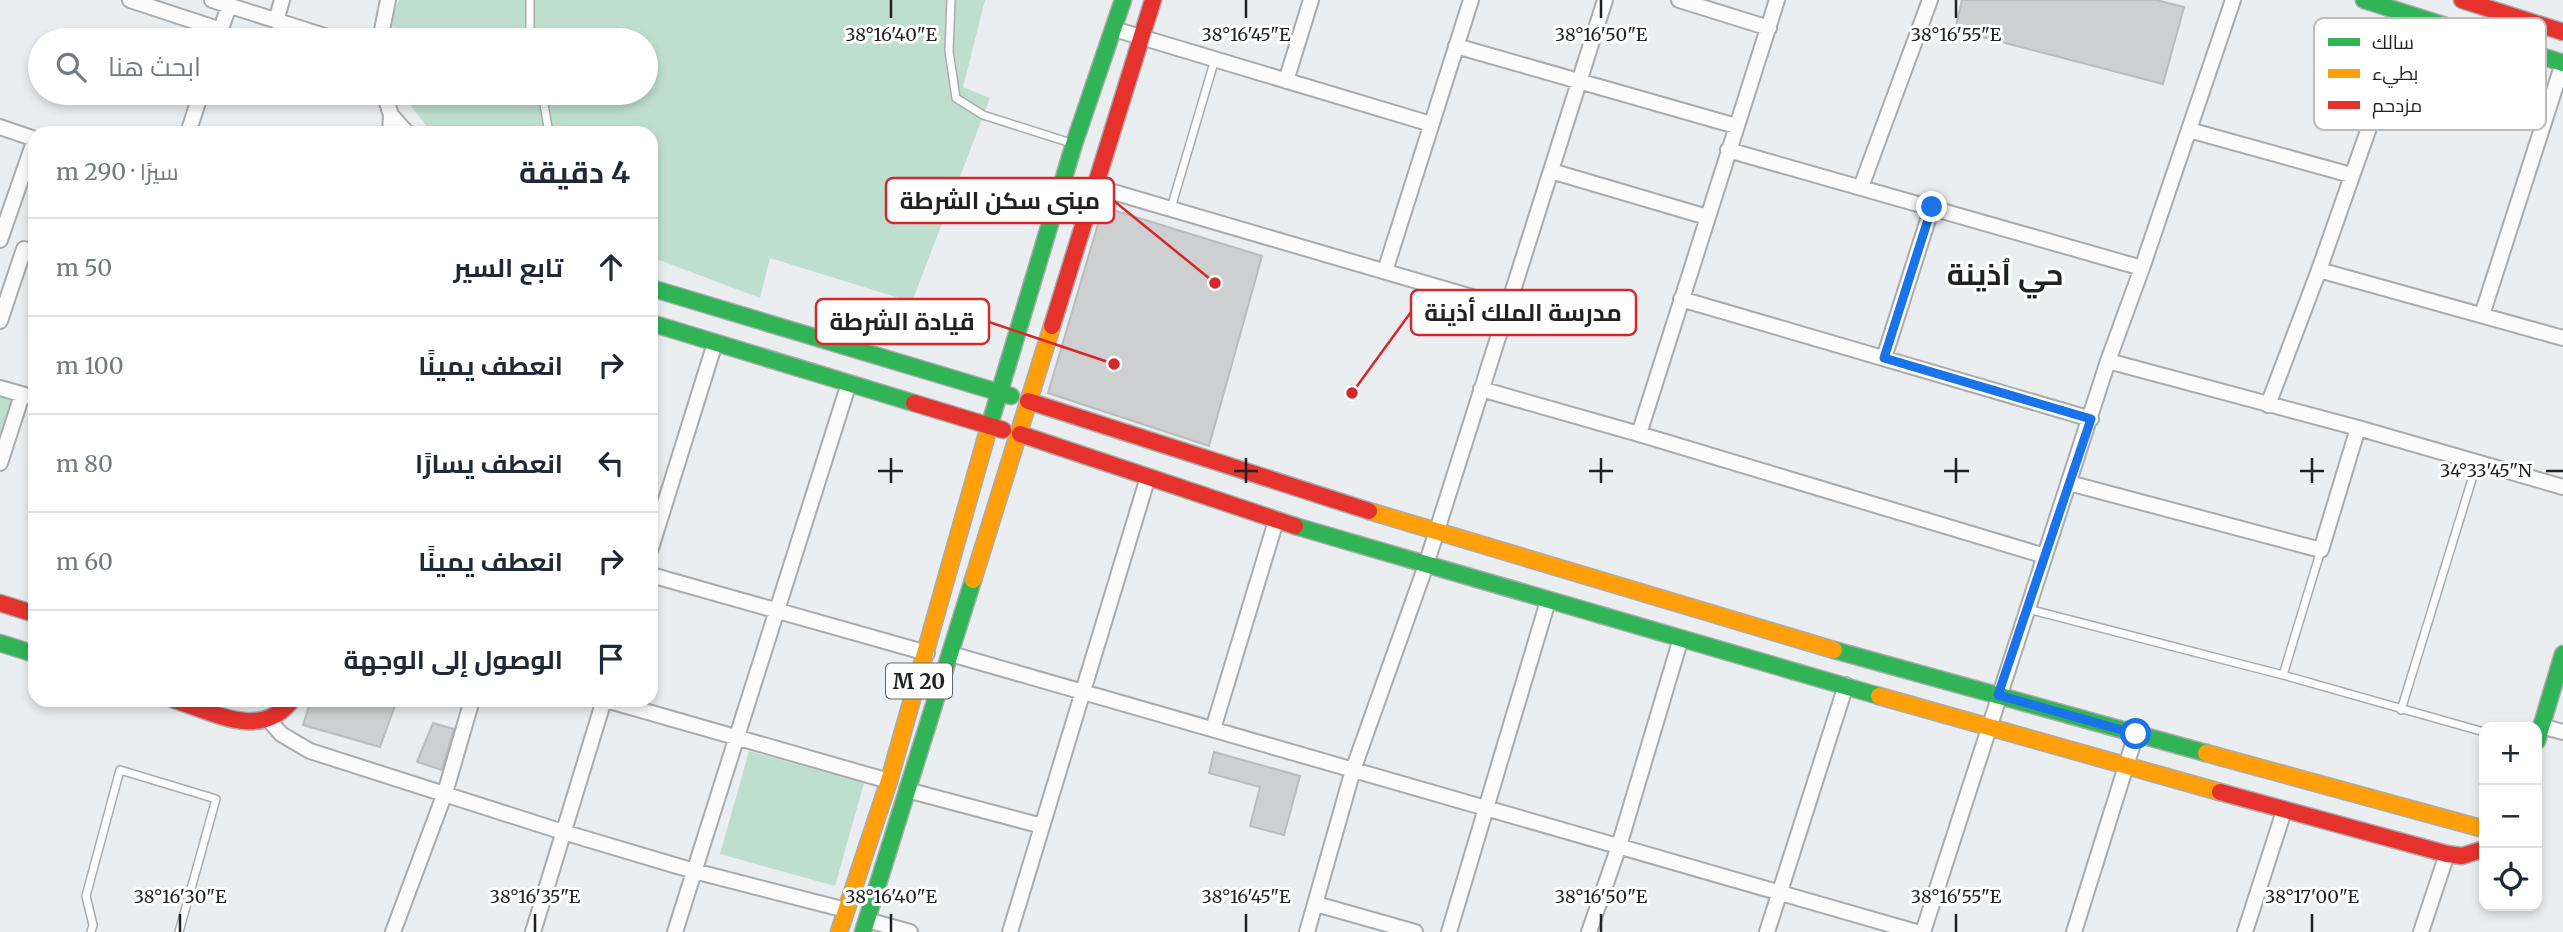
<!DOCTYPE html>
<html lang="ar">
<meta charset="utf-8">
<style>
:root{--surface:#fff;--page:#f2f2f3;--text:#1f2937;--muted:#747a83;--line:#e0e1e3}
body{margin:0;font-family:Merriweather,Cairo,serif;background:var(--page);color:var(--text);direction:rtl}
.controls{position:absolute;right:21px;bottom:21px;display:grid;overflow:hidden;border-radius:14px;box-shadow:0 4px 10px #0003}
.controls button{width:63px;height:63px;display:grid;place-items:center;padding:0;border:0;border-bottom:2px solid var(--line);background:var(--surface);color:var(--text);font:35px sans-serif}
.stop{position:absolute;width:21px;height:21px;margin:-16px;border:5px solid #1a73e8;border-radius:50%;background:#fff}
.stop.end{background:#1a73e8;border-color:#fff;box-shadow:0 2px 7px #0008}
.list{margin:0;padding:0;list-style:none}
h2{display:flex;justify-content:space-between;align-items:center;height:91px;margin:0;padding:0 28px;font-size:30px}
h2 small{font-size:23px;font-weight:400;color:var(--muted)}
.list li{display:grid;grid-template-columns:46px 1fr auto;gap:21px;align-items:center;box-sizing:border-box;height:98px;padding:0 28px;border-top:2px solid var(--line)}
.list b{display:block;font-size:26px;white-space:nowrap}
.list em{font-size:23px;font-style:normal;color:var(--muted)}
.icon{flex:none;width:38px;height:38px;fill:none;stroke:currentColor;stroke-width:2;stroke-linecap:round;stroke-linejoin:round}
.map{position:relative;flex:none;width:2563px;height:932px;overflow:hidden;direction:ltr}
.search{position:absolute;background:var(--surface);box-shadow:0 4px 10px #0003;left:28px;top:28px;width:630px;height:77px;display:flex;align-items:center;gap:18px;box-sizing:border-box;padding:0 24px;border-radius:38px;color:var(--muted);font-size:26px}
.panel{position:absolute;background:var(--surface);box-shadow:0 4px 10px #0003;left:28px;top:126px;width:630px;height:581px;border-radius:21px;direction:rtl}
.map>svg:first-child{display:block}
</style>
<div class="map">
<svg width="2563" height="932" viewBox="0 0 2563 932">
<rect width="100%" height="100%" fill="#ebeef0"/>
<path fill="#bedfd0" d="M399 0H985L963 87 990 98 912 302 770 258 760 298 651 257V133H432L401 93H646V40H393L392 16Z
M0 388 22 395 0 463Z
M749 751 864 783 835 886 720 854Z"/>
<path fill="#cdcfd0" stroke="#babbbd" stroke-width="2" d="M1962 0H2156L2184 7 2163 84 1955 30Z
M1103 207 1262 256 1209 446 1048 393Z
M311 700H397L380 747 303 725Z
M433 723 454 729 442 770 417 762Z
M1214 752 1300 776 1284 835 1250 826 1260 787 1209 773Z"/>
<g fill="none" stroke-linecap="round" stroke-linejoin="round">
<defs>
<path id="lane" d="M951 0 949 51 956 98 983 115 1071 143
M530 40V0
M542 93 549 133
M1171 208 1215 59
M34 519H35
M2028 609 2283 675 2484 732
M2283 675 2321 550
M2401 710 2477 463
M91 932 93 925 86 896 120 770 216 799 179 932"/>
<path id="street" d="M130 0 221 30
M212 0 337 40
M1679 0 1769 28
M276 21 282 0
M1114 29 1431 124
M217 40 229 6
M380 40 388 0
M1456 46 1736 126
M1286 81 1311 0
M384 93 391 115 390 133
M391 115 407 133
M0 127 35 139
M2189 130 2351 175
M188 133 201 93
M1728 150 2142 268
M1551 171 1707 217
M1096 187 1506 307
M1861 187 1930 0
M0 240 35 139
M2319 270 2563 338
M1385 271 1471 0
M1681 299 2091 419
M2482 315 2563 63
M0 321 24 249
M1884 358 1932 207
M2108 361 2358 428 2563 487
M0 388 35 398
M1481 389 1639 434 2045 556
M2268 405 2319 270 2409 14
M1639 434 1777 0
M0 463 22 395
M2069 483 2321 550 2358 428
M651 548 715 343
M651 575 927 653
M951 654 1916 932
M606 700 889 781
M269 720 281 734 310 751 563 832 694 871 846 910
M2541 726 2563 732
M1213 729 1276 521
M907 790 1042 826
M1316 904 1415 932
M867 920 910 932
M393 932 445 793 472 700
M533 932 604 700
M675 932 849 383
M1010 932 1148 477
M1307 932 1353 770 1426 565 1605 0
M1449 932 1548 601
M1589 932 1619 846 1681 638
M1767 932 1846 685
M1923 932 2108 361 2142 268 2233 0
M2074 932 2136 734
M2245 932 2284 811
M2421 932 2447 854"/>
<path id="fast" d="M2364 0 2563 63
M651 288 1011 396
M651 323 914 403
M989 427 1074 144 1123 0
M1295 526 1879 696
M0 643 35 654
M1834 650 2206 753
M2537 741 2563 654
M863 932 973 580"/>
<path id="slow" d="M1369 511 1834 650
M973 580 1052 326
M1879 696 2220 792
M2206 753 2484 829
M839 932 889 781 989 427"/>
<path id="jam" d="M2462 0 2563 32
M1052 326 1153 0
M1028 401 1369 511
M914 403 1003 430
M1020 434 1295 526
M0 603 35 614
M174 700C214 712 261 741 292 700
M2220 792 2447 854 2462 856 2484 849"/>
</defs>
<use href="#lane" stroke="#aaabad" stroke-width="10"/>
<use href="#street" stroke="#aaabad" stroke-width="18"/>
<use href="#fast" stroke="#aaabad" stroke-width="19"/>
<use href="#slow" stroke="#aaabad" stroke-width="19"/>
<use href="#jam" stroke="#aaabad" stroke-width="19"/>
<use href="#lane" stroke="#fcfcfd" stroke-width="7"/>
<use href="#street" stroke="#fcfcfd" stroke-width="14"/>
<use href="#fast" stroke="#30b455" stroke-width="16"/>
<use href="#slow" stroke="#ff9f0a" stroke-width="16"/>
<use href="#jam" stroke="#e5322d" stroke-width="16"/>
</g>
<g fill="none" stroke-linecap="round" stroke-linejoin="round">
<path stroke="#1a73e8" stroke-width="9" d="M1932 207 1884 358 2091 419 1998 695 2136 734"/>
</g>
<path fill="none" stroke="#1f2122" stroke-width="2.5" d="M891 0V18M1246 0V18M1601 0V18M1956 0V18M891 458V483M1246 458V483M1601 458V483M1956 458V483M2312 458V483M878 471H903M1234 471H1258M1589 471H1613M1944 471H1969M2300 471H2324M2546 471H2563M180 914V932M535 914V932M891 914V932M1246 914V932M1601 914V932M1956 914V932M2312 914V932"/>
<g text-anchor="middle" dominant-baseline="central" stroke-width="6" stroke-linejoin="round" paint-order="stroke">
<rect fill="#fff" stroke="#626464" stroke-width="2" x="886" y="663.5" width="66" height="35" rx="5"/>
<g font-size="21" font-weight="bold" fill="#1f2122">
<text x="919" y="681">M 20</text>
</g>
<g font-size="30" font-weight="bold" fill="#1f2122" stroke="#fff">
<text x="2005" y="274">حي اُذينة</text>
</g>
</g>
<rect x="2314" y="18" width="232" height="112" rx="10" fill="#fff" stroke="#bcbcbd" stroke-width="2"/>
<rect x="2328" y="38" width="32" height="8" fill="#30b455"/>
<rect x="2328" y="69" width="32" height="9" fill="#ff9f0a"/>
<rect x="2328" y="101" width="32" height="8" fill="#e5322d"/>
<g font-size="19" fill="#1f2122">
<text x="2372" y="49">سالك</text>
<text x="2372" y="80">بطيء</text>
<text x="2372" y="112">مزدحم</text>
</g>
<g font-size="18" text-anchor="middle" fill="#1f2122" stroke="#fff" stroke-width="6" stroke-linejoin="round" paint-order="stroke">
<text x="891" y="41">38°16'40"E</text>
<text x="1246" y="41">38°16'45"E</text>
<text x="1601" y="41">38°16'50"E</text>
<text x="1956" y="41">38°16'55"E</text>
<text x="2486" y="477">34°33'45"N</text>
<text x="180" y="903">38°16'30"E</text>
<text x="535" y="903">38°16'35"E</text>
<text x="891" y="903">38°16'40"E</text>
<text x="1246" y="903">38°16'45"E</text>
<text x="1601" y="903">38°16'50"E</text>
<text x="1956" y="903">38°16'55"E</text>
<text x="2312" y="903">38°17'00"E</text>
</g>
<path fill="none" stroke="#d62828" stroke-width="2.5" d="M1215 283L1114 201M1352 393L1411 312M1114 364L989 322"/>
<g fill="#d62828" stroke="#fff" stroke-width="2.5">
<circle cx="1215" cy="283" r="7"/>
<circle cx="1352" cy="393" r="7"/>
<circle cx="1114" cy="364" r="7"/>
</g>
<g fill="#fff" stroke="#d62828" stroke-width="2.5">
<rect x="886" y="178" width="228" height="45" rx="7"/>
<rect x="1411" y="290" width="225" height="45" rx="7"/>
<rect x="816" y="299" width="173" height="45" rx="7"/>
</g>
<g font-size="24" text-anchor="middle" font-weight="bold" fill="#1f2122">
<text x="1000" y="209">مبنى سكن الشرطة</text>
<text x="1523" y="321">مدرسة الملك أذينة</text>
<text x="902" y="330">قيادة الشرطة</text>
</g>
</svg>
<div class="controls">
<button>+</button>
<button>−</button>
<button><svg class="icon" aria-label="locate" viewBox="0 0 24 24"><circle cx="12" cy="12" r="6"/><path d="M12 2v4M12 18v4M2 12h4M18 12h4"/></svg></button>
</div>
<div class="stop" style="left:2136px;top:734px"></div>
<div class="stop end" style="left:1932px;top:207px"></div>
<div class="search"><svg class="icon" aria-label="search" viewBox="0 0 24 24"><circle cx="10" cy="10" r="6"/><path d="M15 15l6 6"/></svg>ابحث هنا</div>
<section class="panel">
<h2>4 دقيقة<small>سيرًا · 290 m</small></h2>
<ul class="list">
<li><svg class="icon" aria-label="ahead" viewBox="0 0 24 24"><path d="M12 20V5M6 11l6-6 6 6"/></svg><div><b>تابع السير</b></div><em>50 m</em></li>
<li><svg class="icon" aria-label="right" viewBox="0 0 24 24"><path d="M7 20v-9h11M14 6l5 5-5 5"/></svg><div><b>انعطف يمينًا</b></div><em>100 m</em></li>
<li><svg class="icon" aria-label="left" viewBox="0 0 24 24"><path d="M17 20v-9H6M10 6l-5 5 5 5"/></svg><div><b>انعطف يسارًا</b></div><em>80 m</em></li>
<li><svg class="icon" aria-label="right" viewBox="0 0 24 24"><path d="M7 20v-9h11M14 6l5 5-5 5"/></svg><div><b>انعطف يمينًا</b></div><em>60 m</em></li>
<li><svg class="icon" aria-label="arrive" viewBox="0 0 24 24"><path d="M6 21V4h12l-3 4 3 4H6"/></svg><div><b>الوصول إلى الوجهة</b></div></li>
</ul>
</section>
</div>
